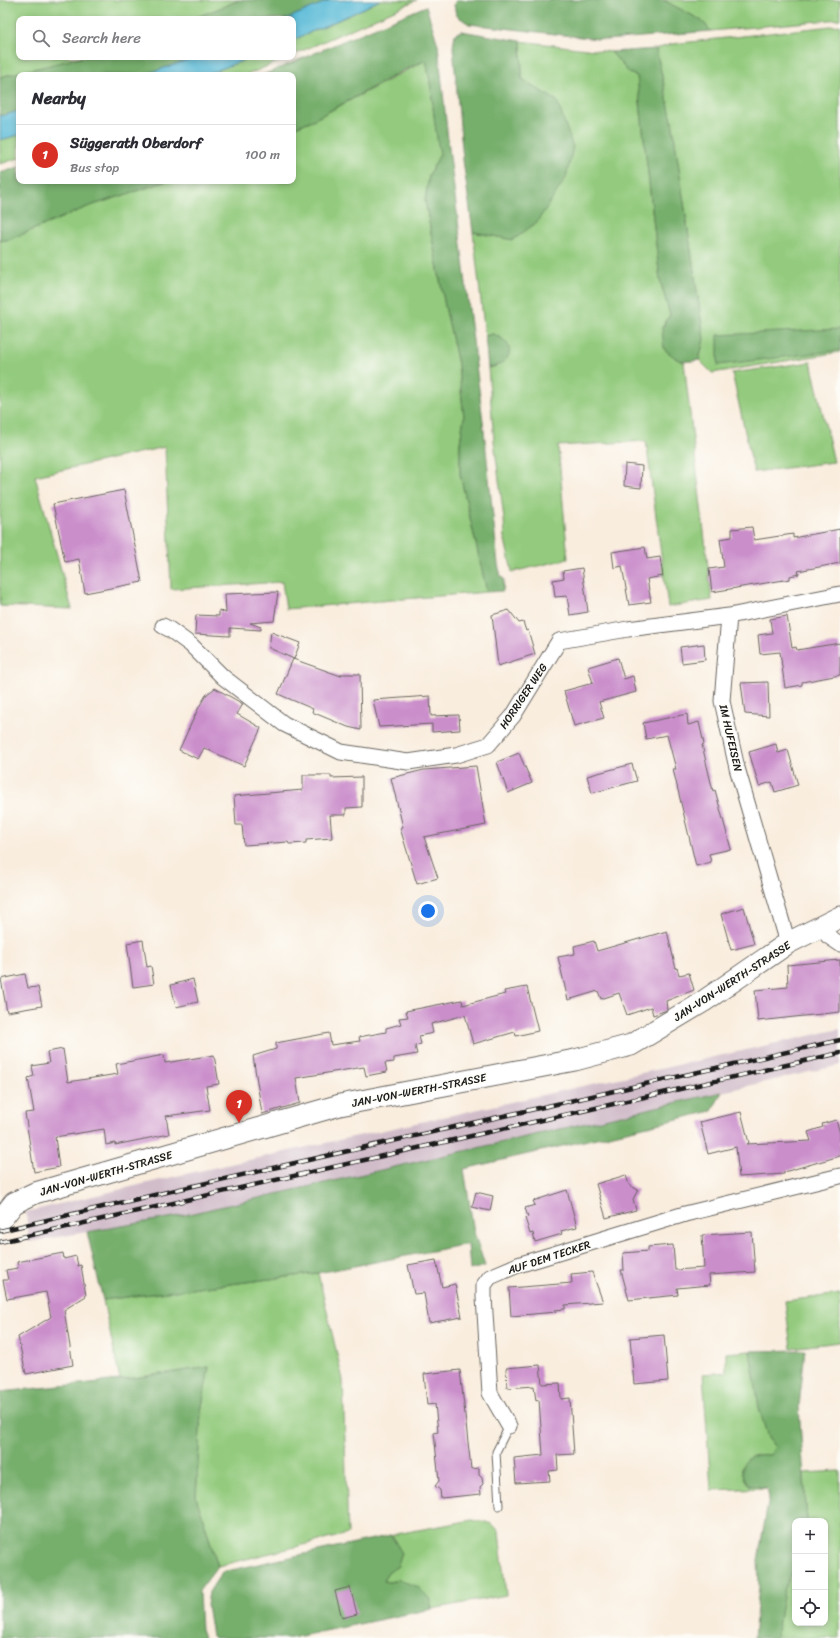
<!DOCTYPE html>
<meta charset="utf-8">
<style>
:root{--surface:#fff;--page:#f2f2f3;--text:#2b2b33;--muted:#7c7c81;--line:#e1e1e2;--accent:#d93025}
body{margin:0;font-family:Sriracha,sans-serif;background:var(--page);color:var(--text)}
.controls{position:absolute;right:12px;bottom:12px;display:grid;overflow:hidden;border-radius:8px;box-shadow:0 2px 6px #0003}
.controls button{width:36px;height:36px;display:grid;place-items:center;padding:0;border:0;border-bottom:1px solid var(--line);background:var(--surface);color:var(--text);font:20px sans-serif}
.you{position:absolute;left:428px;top:911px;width:14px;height:14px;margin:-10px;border:3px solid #fff;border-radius:50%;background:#1a73e8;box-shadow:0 0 0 6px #1a73e833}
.badge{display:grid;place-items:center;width:26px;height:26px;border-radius:50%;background:var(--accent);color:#fff;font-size:13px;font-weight:700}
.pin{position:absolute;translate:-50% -33px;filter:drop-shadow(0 1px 2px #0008)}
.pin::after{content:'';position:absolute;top:21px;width:14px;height:12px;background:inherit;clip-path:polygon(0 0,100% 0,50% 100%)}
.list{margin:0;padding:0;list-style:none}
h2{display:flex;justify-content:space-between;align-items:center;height:52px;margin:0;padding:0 16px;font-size:17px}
h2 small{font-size:13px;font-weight:400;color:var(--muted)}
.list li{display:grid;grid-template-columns:26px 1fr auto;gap:12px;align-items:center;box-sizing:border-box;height:60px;padding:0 16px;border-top:1px solid var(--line)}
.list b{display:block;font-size:15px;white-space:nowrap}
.list p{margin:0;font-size:13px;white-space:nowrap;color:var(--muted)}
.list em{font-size:13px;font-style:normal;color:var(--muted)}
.icon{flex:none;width:22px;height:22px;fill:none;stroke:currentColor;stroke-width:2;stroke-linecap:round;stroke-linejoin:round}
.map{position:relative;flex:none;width:840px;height:1638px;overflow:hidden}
.search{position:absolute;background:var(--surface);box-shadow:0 2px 6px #0003;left:16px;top:16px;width:280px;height:44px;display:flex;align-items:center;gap:10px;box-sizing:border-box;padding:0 14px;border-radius:8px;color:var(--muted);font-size:15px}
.panel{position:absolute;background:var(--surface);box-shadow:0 2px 6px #0003;left:16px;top:72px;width:280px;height:112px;border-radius:8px}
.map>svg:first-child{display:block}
</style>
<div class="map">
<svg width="840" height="1638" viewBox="0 0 840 1638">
<rect width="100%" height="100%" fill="#fdfcf7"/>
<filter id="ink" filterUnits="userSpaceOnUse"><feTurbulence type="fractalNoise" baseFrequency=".025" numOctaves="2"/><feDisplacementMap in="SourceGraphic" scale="8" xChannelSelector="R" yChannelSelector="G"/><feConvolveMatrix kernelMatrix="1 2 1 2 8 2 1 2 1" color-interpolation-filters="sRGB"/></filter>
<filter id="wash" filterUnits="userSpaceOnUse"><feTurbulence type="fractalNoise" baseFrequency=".012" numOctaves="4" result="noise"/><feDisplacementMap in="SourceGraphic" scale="16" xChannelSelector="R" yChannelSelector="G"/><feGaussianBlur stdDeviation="0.9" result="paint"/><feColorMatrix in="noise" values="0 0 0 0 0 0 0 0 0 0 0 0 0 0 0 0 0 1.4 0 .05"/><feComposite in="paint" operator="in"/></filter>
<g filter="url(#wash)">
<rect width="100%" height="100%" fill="#f9edde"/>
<path fill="#d1bdca" d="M840,1029V1065L180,1216L29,1242L26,1212L181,1175Z"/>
<path fill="#93ca7d" stroke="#58734c" d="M0,0H240L192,19H19V57H83L0,77Z
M380,0H417L293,55V40L354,13Z
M663,0H840V19L711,31L701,20Z
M840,25V352L712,373L699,360L704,339L672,121L656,49L672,44Z
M521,41L611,52L637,75L660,280L670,315L662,328L676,359L684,362L712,600L668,607L646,441L558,446L568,559L512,572L505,540L504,519L494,441L488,368L497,366L493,334L485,336L473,232L513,240L557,101L522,79Z
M252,57H290L246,75H205Z
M426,60C433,91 433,123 441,154L429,175L425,201L445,306L458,364L464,417L460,443V474L487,592L286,609L282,582L171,589L165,447L35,476L72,609L0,606V241L11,239L87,207L167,181H293V128L315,119Z
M19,135V158L0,164V140Z
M811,362L834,462L754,472L732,373Z
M318,1273L343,1380L348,1534L218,1566L196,1497L201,1412L209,1367L120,1380L103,1300Z
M840,1294V1342L791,1348L785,1301Z
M750,1351L754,1377L768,1438L775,1447L771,1455C757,1453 747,1456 741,1469L749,1485L768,1488L711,1490L703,1374L726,1372V1353Z
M840,1471V1638H776L784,1590L795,1566V1623H825V1521H807L804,1473Z
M472,1520C484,1522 493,1521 499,1532L506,1595L432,1609L429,1598L399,1580L389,1582L383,1581L387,1573L398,1566L395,1539L391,1535Z"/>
<path fill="#76ae6c" stroke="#496544" d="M240,0H330L286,19H192Z
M456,0H663L701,20L711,31L606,40L469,24L456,15L454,5Z
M426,6L438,45L448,140L483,421L498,564L501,576L504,579L503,591L487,592L460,474V443L464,417L458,364L445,306L425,201L429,175L440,154C433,123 433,91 426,60L404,70L315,119L293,128V75H263Z
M461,31L521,41L522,79L557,101L573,147L566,178L537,222L513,240L473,232L463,160L453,47L455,34Z
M656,49L672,121L704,339L699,360C680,363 679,361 664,349L662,328L670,315L660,280L637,76L629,73L611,52Z
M83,57H197L143,75H19V111L0,116V77Z
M19,167V181H167L87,207L11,239L0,241V173Z
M840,329V350L718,365V335Z
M493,334C519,344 512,364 488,368L485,336Z
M722,1092L712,1111L464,1169L474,1232L485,1266L470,1270L468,1244L318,1273L103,1300L87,1232L180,1216Z
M805,1350L799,1407L807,1521H795V1566L784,1590L776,1638H754L759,1586L758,1560L769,1497L767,1488L749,1485C732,1465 748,1452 770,1455L775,1447L768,1438L759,1408L750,1351Z
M209,1367L201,1412L196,1497L218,1566L199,1591L201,1630L204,1638H0V1392L120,1380Z
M391,1535L402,1553L398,1566L388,1573L383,1581L389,1582L399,1580L418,1587L429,1598L432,1609L291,1638H214L212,1636L207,1605L209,1592L222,1572Z"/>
<path fill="#58bad7" stroke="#3a6b7a" d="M330,0H380L354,13L293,40V19H286Z
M197,57H252L205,75H143Z
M19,111V135L0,140V116Z"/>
<g id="blocks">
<path fill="#ca8ecb" d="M625,464L642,466L641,488L624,486Z
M124,490L142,582L85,593L79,559L65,562L53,504Z
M752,527L754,540L793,534V538L840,529V563L798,571L799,574L790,576V579L712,592L709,569L724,567L720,539L732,537V529Z
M645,547L647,559L660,557L663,576L647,579L651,602L629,605L622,566L614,568L612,552Z
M582,568L588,612L570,615L567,596L555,597L553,580L564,578L563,571Z
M278,592L274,621L250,623L261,627V630L230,628V636L195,634L196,615L219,616V610L226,613L225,594Z
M509,610L519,623L523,622L526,631L528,630L535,654L498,666L492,615Z
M787,616L792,648L796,647L797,650L840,643V675L802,682V685L785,688L780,652L760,654L758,635L772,633L770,619Z
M271,632L300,643L294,659L269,648Z
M704,644L705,660L682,663L680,647Z
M618,658L624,679L633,676L636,692L599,702L604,718L574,726L564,691L593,683L588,667Z
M293,659L341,676V674H360L361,730L348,727L312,712L313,709L278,694Z
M768,682L769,716L745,714L741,683Z
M215,688L243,704L237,714L261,728L244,766L204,748L198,759L179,750L199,707L206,695Z
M430,696L431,716L459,715L460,730L432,732V724L379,727L373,700Z
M687,714L688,725L699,722L704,744L702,745L713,791L715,790L731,849L709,854L711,862L696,866L673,769H676L667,735L646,739L643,723Z
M776,744L778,753L788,750L798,785L775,792L772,782L759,786L749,752Z
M519,753L532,783L508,793L497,762Z
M632,764L637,781L592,793L587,776Z
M476,766L486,825L424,837L438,878L417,884L400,828L403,827L391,778L424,770Z
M303,775H331V778L362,777V807L346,808V815H330L332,838L306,840V843L289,844L288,842L244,845L242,825H236L234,796L303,790Z
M744,907L754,944L731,950L721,914Z
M667,931L676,969L677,968L679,975L689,973L694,990L666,1001L667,1010L653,1015L651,1007L627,1015L619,993L601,999L598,991L568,1000L558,957L575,954L574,946L594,941L597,951Z
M143,940L147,967L151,966L154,984L133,987L127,943Z
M840,960V1012L758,1021L755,990L788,987L787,965Z
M25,974L28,988L38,987L42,1006L7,1012L1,979Z
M193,979L198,1002L176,1007L171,985Z
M527,987L538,1031L516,1036L515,1032L473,1044L465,1015L431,1024L433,1033L419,1036L421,1044L415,1046L417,1054L394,1058V1062L385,1063L387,1072L366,1076L364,1067L296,1078L300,1103L262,1114L253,1056L276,1049V1043L329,1033L331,1045L360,1041L359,1037L386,1032V1028L401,1024L399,1018L408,1017L406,1011L462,1000L463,1005L505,994L504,991Z
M63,1049L68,1082L118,1074L116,1064L143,1059L164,1055L165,1063L214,1055L219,1084L206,1086L210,1110L166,1116L169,1134L115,1145V1143L106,1145L104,1129L55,1137L59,1167L34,1172L25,1113L34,1112L28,1078L34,1076L32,1066L49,1063L47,1052Z
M741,1112L749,1143L747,1144L811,1141L808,1132L823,1127L822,1124L836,1120L840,1133V1156L784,1172V1174L739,1177L736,1147L708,1154L700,1122Z
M626,1175L629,1185L638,1190L633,1199L636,1210L606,1218L596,1184Z
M567,1190L577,1227L561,1231L562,1234L535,1242L533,1233L530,1234L525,1218L528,1217L525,1208L535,1205L533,1201Z
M476,1192L493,1196L490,1211L472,1207Z
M752,1232L755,1272L709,1275L710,1285L677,1288L678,1295L629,1300L621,1270H624L623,1253L648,1251V1247L673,1245L675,1270L704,1268L702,1235Z
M63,1253L64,1259L76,1256L78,1266L81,1265L86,1296L64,1310L73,1365L26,1374L18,1337L51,1317L46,1292L7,1299L3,1280H8L6,1270L18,1268L17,1262Z
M436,1260L442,1287L455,1284L462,1317L429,1323L424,1293L414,1294L408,1265Z
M592,1272L603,1302L565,1305V1309L555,1310L556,1312L511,1316L509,1288L572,1283L571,1274Z
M664,1335L668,1381L634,1384L630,1338Z
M540,1365L542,1384L560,1383L561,1399L570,1398L574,1454L557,1455L558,1470L549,1471L550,1481L516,1483L514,1458L543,1455L539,1400L536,1401L534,1386L507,1388L506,1368Z
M460,1370L471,1469L479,1468V1475L482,1478L483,1484L480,1487L481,1494L441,1498L440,1490L435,1486L439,1481L434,1433L438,1432L435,1404L427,1405L424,1374Z
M350,1587L357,1614L342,1618L335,1591Z"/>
</g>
</g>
<g filter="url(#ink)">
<use href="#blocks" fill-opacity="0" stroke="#696560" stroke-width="1"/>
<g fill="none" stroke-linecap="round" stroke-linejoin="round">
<defs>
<path id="service" d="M499,1506L496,1452L509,1426"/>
<path id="minor" d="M729,616L722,701L737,768L788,943
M163,626L169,629L191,645L223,677L284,724L341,752L408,762L456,755L488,745L513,716L559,641L628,629L729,616L840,594
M821,926L828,936L840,944
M509,1426L490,1393L484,1297V1285L490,1277L518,1265L685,1214L840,1176"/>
<path id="secondary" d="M0,1221L14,1203L35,1193L340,1105L575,1060L631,1045L704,1001L788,943L840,917"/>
</defs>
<use href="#service" stroke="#696560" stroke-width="9"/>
<use href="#minor" stroke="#696560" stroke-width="17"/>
<use href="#secondary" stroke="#696560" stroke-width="23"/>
<use href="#service" stroke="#fff" stroke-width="7"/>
<use href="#minor" stroke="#fff" stroke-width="15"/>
<use href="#secondary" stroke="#fff" stroke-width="21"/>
<defs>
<path id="rail" d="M0,1231L180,1189L840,1040
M0,1242L840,1053"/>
</defs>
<use href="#rail" stroke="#1c1c1c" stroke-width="4.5"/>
<use href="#rail" stroke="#fdfcf7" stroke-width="3" stroke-dasharray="9" stroke-linecap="butt"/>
</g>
</g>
<g text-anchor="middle" stroke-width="3" stroke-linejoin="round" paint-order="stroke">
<g font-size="11" fill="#1c1c1c" stroke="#fdfcf7">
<text transform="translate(523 696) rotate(-56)" y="4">HORRIGER WEG</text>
<text transform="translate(731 738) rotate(77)" y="4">IM HUFEISEN</text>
<text transform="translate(732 981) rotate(-33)" y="4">JAN-VON-WERTH-STRASSE</text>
<text transform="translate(419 1090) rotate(-11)" y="4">JAN-VON-WERTH-STRASSE</text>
<text transform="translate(106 1173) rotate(-16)" y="4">JAN-VON-WERTH-STRASSE</text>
<text transform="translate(549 1257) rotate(-18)" y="4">AUF DEM TECKER</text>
</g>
</g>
</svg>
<div class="controls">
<button>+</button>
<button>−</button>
<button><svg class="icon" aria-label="locate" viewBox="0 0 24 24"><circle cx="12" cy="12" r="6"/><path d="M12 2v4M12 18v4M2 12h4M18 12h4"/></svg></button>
</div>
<div class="you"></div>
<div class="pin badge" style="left:239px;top:1123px">1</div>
<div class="search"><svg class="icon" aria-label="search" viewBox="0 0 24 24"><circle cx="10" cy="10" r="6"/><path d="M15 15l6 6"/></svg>Search here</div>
<section class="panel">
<h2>Nearby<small></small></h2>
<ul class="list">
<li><span class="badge">1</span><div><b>Süggerath Oberdorf</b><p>Bus stop</p></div><em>100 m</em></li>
</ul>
</section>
</div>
